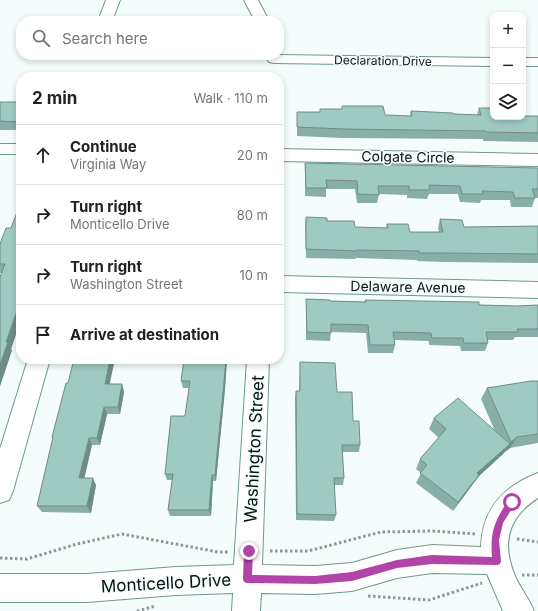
<!DOCTYPE html>
<meta charset="utf-8">
<style>
:root{--surface:#fff;--page:#f2f2f2;--text:#202124;--muted:#757577;--line:#e0e0e0}
body{margin:0;font-family:Inter,sans-serif;background:var(--page);color:var(--text)}
.controls{position:absolute;right:12px;top:12px;display:grid;overflow:hidden;border-radius:8px;box-shadow:0 2px 6px #0003}
.controls button{width:36px;height:36px;display:grid;place-items:center;padding:0;border:0;border-bottom:1px solid var(--line);background:var(--surface);color:var(--text);font:20px sans-serif}
.stop{position:absolute;width:12px;height:12px;margin:-9px;border:3px solid #b045a7;border-radius:50%;background:#fff}
.stop.end{background:#b045a7;border-color:#fff;box-shadow:0 1px 4px #0008}
.list{margin:0;padding:0;list-style:none}
h2{display:flex;justify-content:space-between;align-items:center;height:52px;margin:0;padding:0 16px;font-size:17px}
h2 small{font-size:13px;font-weight:400;color:var(--muted)}
.list li{display:grid;grid-template-columns:26px 1fr auto;gap:12px;align-items:center;box-sizing:border-box;height:60px;padding:0 16px;border-top:1px solid var(--line)}
.list b{display:block;font-size:15px;white-space:nowrap}
.list p{margin:0;font-size:13px;white-space:nowrap;color:var(--muted)}
.list em{font-size:13px;font-style:normal;color:var(--muted)}
.icon{flex:none;width:22px;height:22px;fill:none;stroke:currentColor;stroke-width:2;stroke-linecap:round;stroke-linejoin:round}
.map{position:relative;flex:none;width:538px;height:611px;overflow:hidden}
.search{position:absolute;background:var(--surface);box-shadow:0 2px 6px #0003;left:16px;top:16px;width:268px;height:44px;display:flex;align-items:center;gap:10px;box-sizing:border-box;padding:0 14px;border-radius:16px;color:var(--muted);font-size:15px}
.panel{position:absolute;background:var(--surface);box-shadow:0 2px 6px #0003;left:16px;top:72px;width:268px;height:292px;border-radius:16px}
.map>svg:first-child{display:block}
</style>
<div class="map">
<svg width="538" height="611" viewBox="0 0 538 611">
<rect width="100%" height="100%" fill="#f5fdfc"/>
<g fill="none" stroke-linecap="round" stroke-linejoin="round">
<defs>
<path id="minor" d="M106,0H120L112,21H98Z
M244,0H258L269,21H255Z
M279,55L493,58V66L274,63L269,62L267,59L269,56Z
M523,58H538V66H523Z
M0,144H21V154H0Z
M279,149L538,154V166L279,161Z
M279,276L538,282V298L279,292Z
M28,359H50L13,491L9,500L0,503V449Z
M247,359H269L262,565L315,566L352,563L397,550L432,545L481,547C482,508 504,486 538,473V498C508,517 501,543 515,576C520,588 529,598 534,611H503L487,574L432,573L397,578L352,591L315,594L261,593L260,611H232L233,593L176,595L87,602H0V574H87L176,567L234,565Z"/>
</defs>
<use href="#minor" stroke="#6d9790" stroke-width="2"/>
<path stroke="#8c9896" stroke-width="3" stroke-dasharray="2.5 2.5" stroke-linecap="butt" d="M517,539L538,542
M270,551H308L381,532L433,531L476,534
M0,558L27,559L77,544L122,534L218,552H229
M522,575H538
M368,596L429,600L482,583
M137,611L156,606"/>
<use href="#minor" fill="#fff" fill-rule="evenodd"/>
</g>
<path fill="#88aea7" d="M0,102H21V130H0Z
M342,106L385,115L410,116L411,111L454,114L477,115L479,108L493,117L523,116H538V142L483,141V139L343,138L297,136V112H320L342,109Z
M305,163L538,168V198H535L532,207H511L510,200H481L480,203L460,202L458,194H429L427,199L407,198V195L379,194L377,203H357L355,189H326V197L305,196Z
M21,202V319L11,349L12,350L0,386V277L2,273H0V244L11,228Z
M306,217L327,221L355,227L386,228L387,224L410,232H439L438,228L440,219L464,227L538,226V263L444,262L417,261V260L356,258L355,259L306,258L305,226Z
M306,299L330,301L365,302V300L479,305L517,306L538,305V337H515L513,340H487L488,343L485,351H461L460,346L429,345V341L394,340L395,345L393,353H368L366,333L331,332L330,341L306,340Z
M183,359H227L225,389L216,481H213L211,516H170L168,510L172,480H167L165,474L185,416L189,388H183L181,381L184,361H183Z
M300,362L337,392L353,421L360,445L359,452H342L344,478L343,485H334L336,515L334,521L296,520L295,398L296,391H299Z
M538,381V443L510,448L505,452L503,454L479,476L473,484L453,511L416,483L421,473L416,469L420,459L439,438L429,429L434,418L495,431L481,399L487,388Z
M68,383L122,384L124,392L120,414H107L100,445H92L84,478L96,485L91,513L42,512L37,506L53,439L52,437Z"/>
<path fill="#6f8d88" d="M21,304V315L19,311Z
M17,311L21,319L11,349L12,350L0,386V365L6,342Z
M110,359H115L108,392L105,384Z
M226,359H227L225,389L216,481L215,475Z
M122,384L124,392L120,414L118,407Z
M104,407L107,414L100,445L97,438Z
M517,437L510,448L505,452L511,442Z
M89,438L92,445L83,484L79,478Z
M510,444L503,454L479,476L473,484L453,511L477,473Z
M212,475L213,481L211,516L209,510Z
M93,478L96,485L91,513L87,506Z"/>
<path fill="#9ecac2" stroke="#6f8d88" d="M0,102H21V122L0,121Z
M342,106H383L385,115L412,116L411,111L453,113L454,114L481,115L479,108H493V117H523V115V116H538V133L486,132V131L344,129L297,127V112H320V109H342Z
M305,163L538,168V189H532L535,198H515L513,192L482,191L483,194H462L460,186L429,185L430,190H409V186H378L379,195L358,194L357,181L326,180L327,188H306Z
M21,202V304L19,311H17L6,342H8L0,365V277L5,264H0V244L6,228H11Z
M306,217L327,218V221H354L355,227L388,228L387,224H408L410,232H443L440,219L462,220L464,227L538,226V254L447,253H420L419,251L357,250V251L306,249Z
M306,299L330,300V301L366,302L365,300L479,302V305L517,306L538,305V329H517L518,332H486L488,343H464L463,338H432L431,333L393,332L395,345H370L368,325L331,324V333L307,332Z
M74,359H110L105,384H122L118,407H104L97,438H89L79,478H93L87,506H37L53,437H52L66,383H68Z
M184,359H226L224,382L215,475H212L209,510H168L173,474H165L171,416H185L190,381H181Z
M300,362L335,363L337,392H352L353,421H359L360,445H342L344,478H334L336,515L297,514L296,391H300Z
M531,381H538V434L517,437L511,442L487,388Z
M458,398L510,444L477,473L479,475L458,502L420,473L427,465L420,459L446,429L434,418Z"/>
<path fill="#b045a7" d="M512,498L516,502L503,523L499,540L501,561L500,564L497,565L432,564L397,568L352,581L315,584L247,583L244,582L243,579L244,551L246,548L249,547L252,548L253,551L252,575L315,576L352,572L397,560L432,555L492,557C490,530 495,521 509,499Z"/>
<g text-anchor="middle" stroke-width="3" stroke-linejoin="round" paint-order="stroke">
<g font-size="12" fill="#051513" stroke="#f5fdfc">
<text transform="translate(383 61) rotate(1)" y="4">Declaration Drive</text>
</g>
<g font-size="14" fill="#051513" stroke="#f5fdfc">
<text transform="translate(408 157) rotate(1)" y="5">Colgate Circle</text>
<text transform="translate(408 287) rotate(1)" y="5">Delaware Avenue</text>
</g>
<g font-size="17" fill="#051513" stroke="#f5fdfc">
<text transform="translate(254 449) rotate(-87)" y="6">Washington Street</text>
<text transform="translate(166 583) rotate(-3)" y="6">Monticello Drive</text>
</g>
</g>
</svg>
<div class="controls">
<button>+</button>
<button>−</button>
<button><svg class="icon" aria-label="layers" viewBox="0 0 24 24"><path d="M12 4l9 5-9 5-9-5zM3 14l9 5 9-5"/></svg></button>
</div>
<div class="stop" style="left:512px;top:502px"></div>
<div class="stop end" style="left:249px;top:551px"></div>
<div class="search"><svg class="icon" aria-label="search" viewBox="0 0 24 24"><circle cx="10" cy="10" r="6"/><path d="M15 15l6 6"/></svg>Search here</div>
<section class="panel">
<h2>2 min<small>Walk · 110 m</small></h2>
<ul class="list">
<li><svg class="icon" aria-label="ahead" viewBox="0 0 24 24"><path d="M12 20V5M6 11l6-6 6 6"/></svg><div><b>Continue</b><p>Virginia Way</p></div><em>20 m</em></li>
<li><svg class="icon" aria-label="right" viewBox="0 0 24 24"><path d="M7 20v-9h11M14 6l5 5-5 5"/></svg><div><b>Turn right</b><p>Monticello Drive</p></div><em>80 m</em></li>
<li><svg class="icon" aria-label="right" viewBox="0 0 24 24"><path d="M7 20v-9h11M14 6l5 5-5 5"/></svg><div><b>Turn right</b><p>Washington Street</p></div><em>10 m</em></li>
<li><svg class="icon" aria-label="arrive" viewBox="0 0 24 24"><path d="M6 21V4h12l-3 4 3 4H6"/></svg><div><b>Arrive at destination</b></div></li>
</ul>
</section>
</div>
